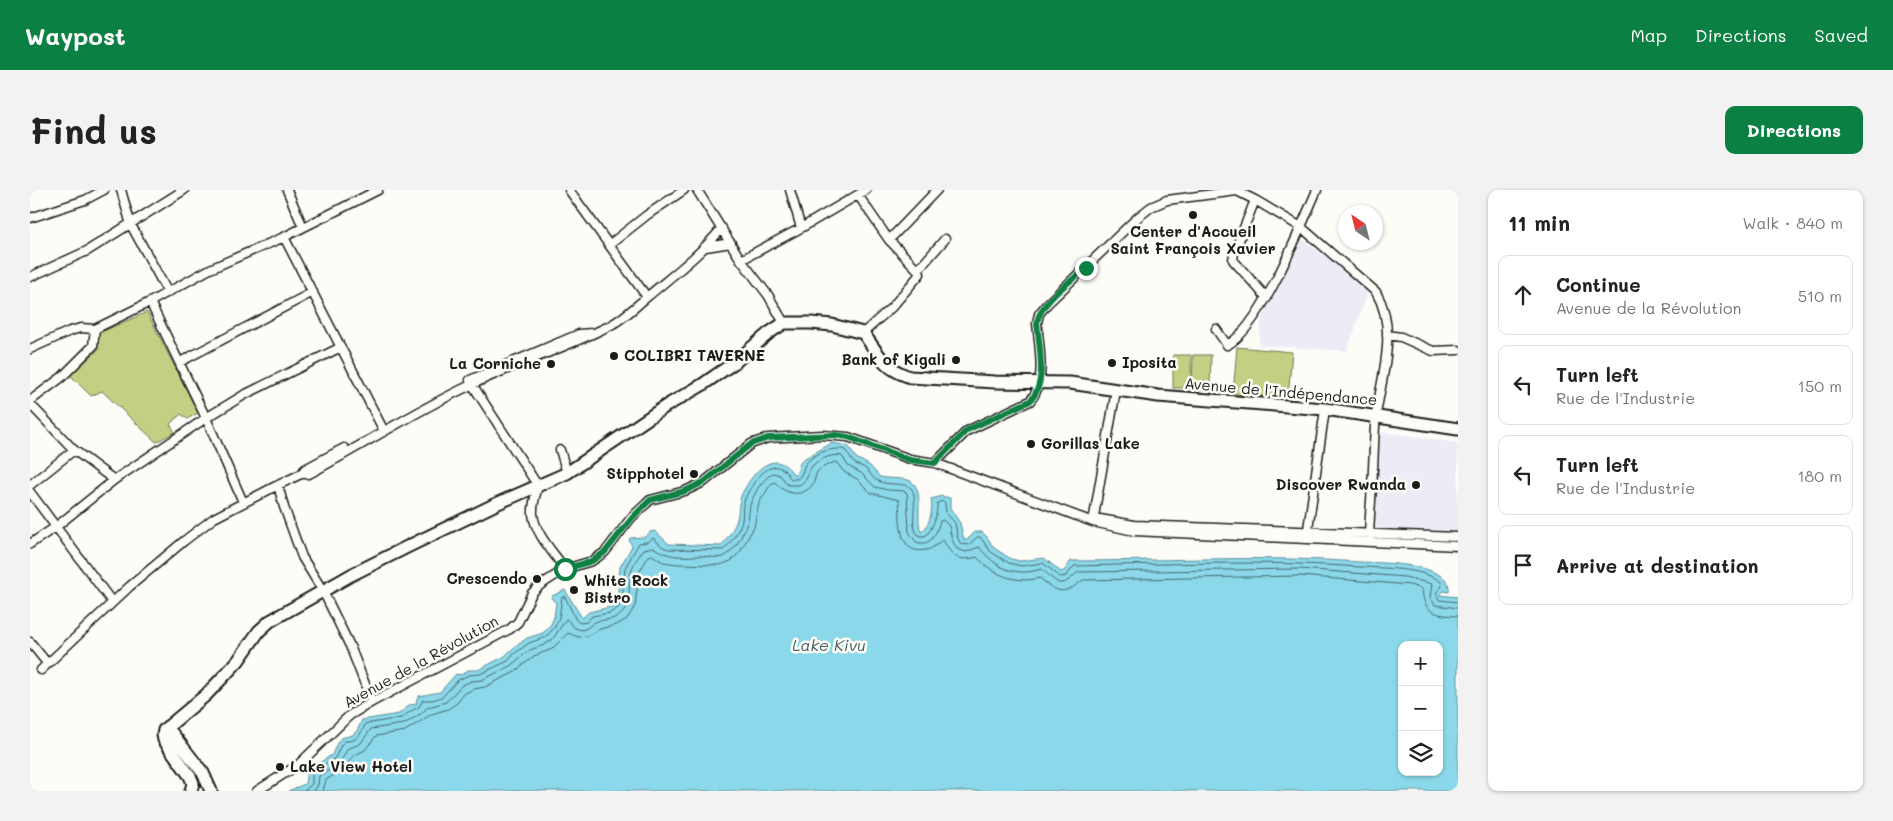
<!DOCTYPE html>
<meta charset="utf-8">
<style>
:root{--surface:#fff;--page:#f2f2f2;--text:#222;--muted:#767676;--line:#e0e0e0;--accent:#0b8043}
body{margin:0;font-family:Mali,sans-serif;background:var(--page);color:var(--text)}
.controls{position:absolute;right:15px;bottom:15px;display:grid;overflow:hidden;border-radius:10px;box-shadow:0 1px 4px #0004}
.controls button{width:45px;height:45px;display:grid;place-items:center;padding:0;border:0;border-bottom:1px solid var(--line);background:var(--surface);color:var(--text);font:25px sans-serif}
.compass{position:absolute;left:1308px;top:15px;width:45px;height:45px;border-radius:50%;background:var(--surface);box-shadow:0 1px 4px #0004;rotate:325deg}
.stop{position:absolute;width:15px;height:15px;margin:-11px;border:4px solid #0b8043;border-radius:50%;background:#fff}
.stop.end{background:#0b8043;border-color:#fff;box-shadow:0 1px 5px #0008}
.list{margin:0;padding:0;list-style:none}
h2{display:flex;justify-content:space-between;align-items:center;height:65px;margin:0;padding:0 20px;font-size:21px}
h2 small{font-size:16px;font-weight:400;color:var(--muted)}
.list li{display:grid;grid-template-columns:32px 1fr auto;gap:15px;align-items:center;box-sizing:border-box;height:80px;margin:0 10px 10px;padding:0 10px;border:1px solid var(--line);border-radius:10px}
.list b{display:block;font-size:19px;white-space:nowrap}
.list p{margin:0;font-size:16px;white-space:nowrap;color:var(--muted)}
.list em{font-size:16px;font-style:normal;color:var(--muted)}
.icon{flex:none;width:28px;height:28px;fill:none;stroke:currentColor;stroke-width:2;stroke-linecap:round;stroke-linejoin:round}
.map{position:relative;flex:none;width:1428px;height:601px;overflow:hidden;border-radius:10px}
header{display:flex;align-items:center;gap:30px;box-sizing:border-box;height:70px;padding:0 25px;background:var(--accent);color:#fff}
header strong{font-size:24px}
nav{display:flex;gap:28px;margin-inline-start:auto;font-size:18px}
.intro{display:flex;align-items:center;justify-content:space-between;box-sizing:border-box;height:120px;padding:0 30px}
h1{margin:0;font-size:35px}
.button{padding:12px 22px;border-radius:10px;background:var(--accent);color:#fff;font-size:18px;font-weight:700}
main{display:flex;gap:30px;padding:0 30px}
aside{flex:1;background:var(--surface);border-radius:10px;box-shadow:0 1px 4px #0004}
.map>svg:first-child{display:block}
</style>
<header>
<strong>Waypost</strong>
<nav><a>Map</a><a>Directions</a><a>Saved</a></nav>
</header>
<div class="intro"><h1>Find us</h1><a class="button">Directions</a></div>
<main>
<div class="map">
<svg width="1428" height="601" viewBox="0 0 1428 601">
<rect width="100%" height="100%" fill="#fdfcf7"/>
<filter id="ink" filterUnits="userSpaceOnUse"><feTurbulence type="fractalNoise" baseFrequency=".02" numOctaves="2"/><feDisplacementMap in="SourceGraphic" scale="10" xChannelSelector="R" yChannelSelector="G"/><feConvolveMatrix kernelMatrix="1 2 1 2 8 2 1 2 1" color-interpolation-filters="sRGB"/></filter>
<g filter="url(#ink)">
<path fill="#eeeaf6" d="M1272,49L1311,78L1338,102L1317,161L1229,155L1231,133L1239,109Z
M1345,241L1428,253V341L1345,338Z"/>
<path fill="#c3d084" stroke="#707650" d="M117,122L168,223L157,229L151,224L140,234L145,242L126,252L72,201L61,206L40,185L68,160L69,143Z
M1207,157L1262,162L1258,208L1203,204Z
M1143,165H1161V198H1143Z
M1163,165H1181L1180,199L1162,198Z"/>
<path fill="#8ad8e9" stroke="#5e8d97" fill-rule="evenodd" d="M802,253L818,256L826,268L839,275L850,287C859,289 871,288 878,290C896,296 885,328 891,342C900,337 903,319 901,309L912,306L920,308V318L930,333L934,350H937L945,342H952L957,347L964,358L981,369L990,371L1014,368L1031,382L1035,380L1041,371C1137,371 1233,365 1330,372C1353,373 1391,373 1411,386C1417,389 1420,396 1419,402L1414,401L1409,405L1428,407V601H258L275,594L277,580L302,565L307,553L311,548L323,545L328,539L332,530L369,524L379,515L386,514L387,508L389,506L410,502L426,484L431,485L438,480H448L475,466L481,460L497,448L513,443L521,434L524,427L526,413L521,408L522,406L535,400L552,428L559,422L584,416L587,411L590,377L602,356L599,350L600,348L615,347L620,342L625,341L639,354L691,356C697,349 705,337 707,329C709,321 708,314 711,306C721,284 744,255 764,285H766L770,273L775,268ZM1372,455H1409V582H1372Z"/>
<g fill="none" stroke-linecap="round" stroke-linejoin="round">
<path stroke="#48676e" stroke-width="1" d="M274,601L282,594V582L305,568L311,555L315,551C326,552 332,544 335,534L371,528L381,521L389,517L393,510H402L412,507L428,490L439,485L450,484L478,471L484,464L499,453L516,447L525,437L529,428L532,407H535L546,430L550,433L557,432L562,426L580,423L588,418L592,411L595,378L609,353L617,352L623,348L633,357L638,359L693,360C701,354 709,340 712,331C713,326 712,320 713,315C716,302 737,266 754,280C757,282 758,286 761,289H767C773,285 772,281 775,275C781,264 804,256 815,260C819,264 820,269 824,273C828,276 834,276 837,280C841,284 843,289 848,291C857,296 875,292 881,298C890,309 877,334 889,346H895C903,340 908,323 907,313L913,311L915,313L916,323L925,333L928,349L931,354L939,355L947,347H950L961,362L979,373L991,376L1013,373L1030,387L1036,386L1044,376C1140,374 1235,370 1330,377C1352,378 1394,378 1411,392L1412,396L1406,403L1409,410L1428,412
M284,601L288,595L289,586C302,578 312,574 317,559L330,554L341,539L374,534L392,523L398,517L416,512L431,496L441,491L452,490L480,476L500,460L514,455L522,450L536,429C540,431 540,434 544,437C555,445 560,433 568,431C574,430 579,430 584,428C605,421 596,396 602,379C604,372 610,365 614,359L623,357C637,367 650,367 667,366C675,365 685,369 693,367C704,363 714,343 717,333C720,325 718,318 722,310C726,300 733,289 743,283L750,285L758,295H769C777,291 777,287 780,279C785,270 803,263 812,266L818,276L831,283L845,297L858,300L874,301L877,303L879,342L886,352C901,357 906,344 910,331L913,330L919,336L922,350L927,359L936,362L949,357C967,379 984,387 1012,379C1029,394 1029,400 1048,382L1270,379L1375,387L1402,394L1400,407L1405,415L1428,418
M293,601L296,590L314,579L323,566L335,560L346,546L375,541L402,524L418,519L427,513L435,503L444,499L455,497L483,483L504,466L522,459L538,443L548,447L557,446L570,439L586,435L597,429L605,416L609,382L619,366L622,365L633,372L647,374L690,375L701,371L710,362L724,337L729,313L741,294L745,292C755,304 772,309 783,294C785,290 785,286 787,282C790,278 800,274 805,272L807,273L814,282L827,289L841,303L869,310C871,327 866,366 896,360C903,359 907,353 913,350C923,367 927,372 947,367C963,385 986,394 1010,388C1028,404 1034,405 1053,390L1270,386L1380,395L1392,399C1394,424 1406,425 1428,426"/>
<defs>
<path id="minor" d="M91,0L101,35L137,101
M257,0L273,37
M539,0L617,107
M667,0L711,70L738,105L754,133
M760,0L771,38
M828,5L859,50L888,80
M1225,10L1204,63L1203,70L1237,108
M0,28L55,10L74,0
M254,47L354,241
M859,50L907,0
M579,55L617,25L654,0
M676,57L701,53
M711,70L771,38L836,0
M0,87L57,61L154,0
M120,112L176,228L213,312
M1186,139L1197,155C1231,138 1271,36 1287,0
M833,143L862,117L890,84L888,80L915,49
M1357,145L1371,147L1403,161L1428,160
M0,159L40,141L51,138L65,139L120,112L180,79L254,47L348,0
M150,172L283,102
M440,190L549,144L562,143
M440,191L508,296C506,304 502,315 503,324C505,344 524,363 535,379
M0,211L32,187L63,156L65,139
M0,214L44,260L84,290
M530,260L537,283
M905,273L937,241L1000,211C1017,193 1009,156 1007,133L1009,124L1017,114L1107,28L1121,17L1137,10L1207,1L1225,10L1271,37L1346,102C1368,140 1352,185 1346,225C1344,243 1344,261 1343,279C1342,303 1339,328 1339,352
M271,284L275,279L314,258
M0,295L44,260
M248,295L254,317L272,367L293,401L320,456L342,512
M0,302L82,412
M1070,329L1104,335L1428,347
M1063,332L1086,200
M1277,346L1295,219
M0,354L27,336L84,290L176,228L214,205L311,157
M0,452L17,473
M11,480L99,397L154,351L184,328L248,295L271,284H279C333,255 385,221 441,195C487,173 536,158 581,135C594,128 605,117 617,107C643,85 670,65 692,38
M227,601L268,575L320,525L342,512L480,439L488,432L502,403L509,396L535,379L562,371L575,362L601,328L616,314L620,310L655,301L674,292L721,254L738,248L793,245L818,247L880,269L905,273L1063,332L1104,341L1428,356"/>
<path id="highway" d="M137,537L173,583L181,601
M161,601L163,593L160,586L134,550L133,545L134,540L176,505L195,485L208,471L229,441L240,431L321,385L381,355L466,314L537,283L636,216L672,195L705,172L739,143L754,133H781L802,135L833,143C849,164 853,178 880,187L965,192L1040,193L1128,206L1295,219L1428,239"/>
</defs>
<use href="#minor" stroke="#1c1c1c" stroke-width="11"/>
<use href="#highway" stroke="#1c1c1c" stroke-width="15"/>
<use href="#minor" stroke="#fdfcf7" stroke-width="8"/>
<use href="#highway" stroke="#fdfcf7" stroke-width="11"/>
</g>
</g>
<g fill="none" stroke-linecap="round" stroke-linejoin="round" filter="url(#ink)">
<path stroke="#0b8043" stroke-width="6" d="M535,379L562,371L575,362L602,328L620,310L655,301L674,292L721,254L738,248L806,245L818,247L880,270L905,273L937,240L1000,211C1018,193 1009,157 1007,132C1012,110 1039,93 1056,78"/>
</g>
<g fill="#1c1c1c" stroke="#fdfcf7" stroke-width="2">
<circle cx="1163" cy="25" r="5"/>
<circle cx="584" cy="166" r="5"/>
<circle cx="926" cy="170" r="5"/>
<circle cx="1082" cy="173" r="5"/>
<circle cx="521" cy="174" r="5"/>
<circle cx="1001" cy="254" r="5"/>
<circle cx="664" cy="284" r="5"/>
<circle cx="1386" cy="295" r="5"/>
<circle cx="507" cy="389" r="5"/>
<circle cx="544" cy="400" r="5"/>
<circle cx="250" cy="577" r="5"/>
</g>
<g text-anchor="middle" stroke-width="5" stroke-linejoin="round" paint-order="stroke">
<g font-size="15" font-weight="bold" fill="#1c1c1c" stroke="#fdfcf7" text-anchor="start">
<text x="1163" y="47" text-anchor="middle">Center d'Accueil<tspan x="1163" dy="17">Saint François Xavier</tspan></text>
<text x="594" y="171">COLIBRI TAVERNE</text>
<text x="916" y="175" text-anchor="end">Bank of Kigali</text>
<text x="1092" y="178">Iposita</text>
<text x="511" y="179" text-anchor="end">La Corniche</text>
<text x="1011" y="259">Gorillas Lake</text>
<text x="654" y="289" text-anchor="end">Stipphotel</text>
<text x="1376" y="300" text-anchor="end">Discover Rwanda</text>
<text x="497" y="394" text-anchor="end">Crescendo</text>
<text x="554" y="396">White Rock<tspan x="554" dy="17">Bistro</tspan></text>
<text x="260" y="582">Lake View Hotel</text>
</g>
<g font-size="15" fill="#1c1c1c" stroke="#fdfcf7">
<text transform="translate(1251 202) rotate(5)" y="5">Avenue de l'Indépendance</text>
<text transform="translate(391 472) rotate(-29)" y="5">Avenue de la Révolution</text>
</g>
<g font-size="16" font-style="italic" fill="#425e64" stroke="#fdfcf7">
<text x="799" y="461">Lake Kivu</text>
</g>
</g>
</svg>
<div class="controls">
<button>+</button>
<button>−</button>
<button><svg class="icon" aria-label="layers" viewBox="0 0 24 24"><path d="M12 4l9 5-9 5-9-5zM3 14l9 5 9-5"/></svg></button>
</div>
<svg class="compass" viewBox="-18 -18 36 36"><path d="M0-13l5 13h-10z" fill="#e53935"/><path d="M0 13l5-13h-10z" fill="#767676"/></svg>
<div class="stop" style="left:535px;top:379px"></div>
<div class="stop end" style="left:1056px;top:78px"></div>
</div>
<aside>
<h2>11 min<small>Walk · 840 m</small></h2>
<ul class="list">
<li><svg class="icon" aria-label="ahead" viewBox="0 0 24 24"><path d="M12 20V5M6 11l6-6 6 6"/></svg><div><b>Continue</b><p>Avenue de la Révolution</p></div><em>510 m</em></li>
<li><svg class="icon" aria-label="left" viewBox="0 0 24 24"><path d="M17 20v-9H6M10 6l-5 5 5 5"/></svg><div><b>Turn left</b><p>Rue de l'Industrie</p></div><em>150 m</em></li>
<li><svg class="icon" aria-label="left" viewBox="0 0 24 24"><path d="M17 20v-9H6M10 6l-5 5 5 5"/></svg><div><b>Turn left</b><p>Rue de l'Industrie</p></div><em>180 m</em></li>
<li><svg class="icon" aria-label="arrive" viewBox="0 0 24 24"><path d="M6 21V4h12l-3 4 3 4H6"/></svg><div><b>Arrive at destination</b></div></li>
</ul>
</aside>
</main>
